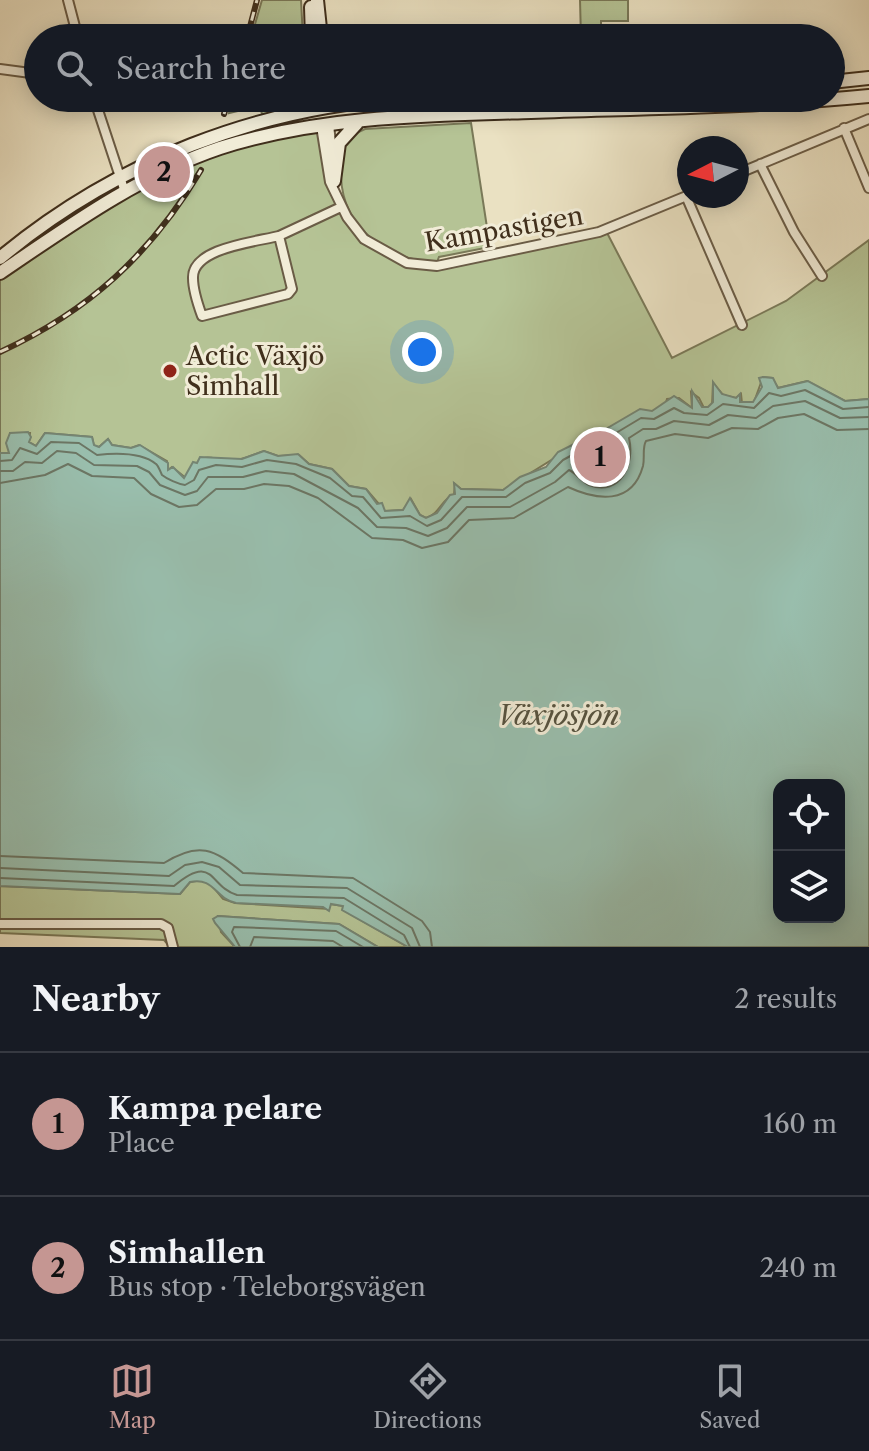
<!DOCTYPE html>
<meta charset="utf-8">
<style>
:root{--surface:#171b24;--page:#242831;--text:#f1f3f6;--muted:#9ea1a6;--line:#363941;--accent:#c59692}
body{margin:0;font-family:"Libre Caslon Text",serif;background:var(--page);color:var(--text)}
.controls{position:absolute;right:24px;bottom:24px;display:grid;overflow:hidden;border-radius:16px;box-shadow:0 4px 20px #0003}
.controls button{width:72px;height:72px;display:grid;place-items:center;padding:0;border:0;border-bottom:2px solid var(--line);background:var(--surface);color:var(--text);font:40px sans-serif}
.compass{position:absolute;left:677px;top:136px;width:72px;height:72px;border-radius:50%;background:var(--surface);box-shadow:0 4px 20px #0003;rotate:264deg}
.you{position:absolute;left:422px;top:352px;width:28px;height:28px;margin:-20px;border:6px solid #fff;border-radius:50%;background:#1a73e8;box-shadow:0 0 0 12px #1a73e833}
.badge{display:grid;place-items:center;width:52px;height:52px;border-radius:50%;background:var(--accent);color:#111;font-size:26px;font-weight:700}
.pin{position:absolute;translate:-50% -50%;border:4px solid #fff;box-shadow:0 2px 8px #0006}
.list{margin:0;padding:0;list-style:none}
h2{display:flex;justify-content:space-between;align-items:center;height:104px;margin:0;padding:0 32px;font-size:34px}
h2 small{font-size:26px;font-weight:400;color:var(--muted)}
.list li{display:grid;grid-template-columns:52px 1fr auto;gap:24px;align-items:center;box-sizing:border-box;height:144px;padding:0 32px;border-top:2px solid var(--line)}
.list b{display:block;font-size:30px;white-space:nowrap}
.list p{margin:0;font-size:26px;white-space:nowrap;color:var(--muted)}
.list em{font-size:26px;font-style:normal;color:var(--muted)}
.icon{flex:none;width:44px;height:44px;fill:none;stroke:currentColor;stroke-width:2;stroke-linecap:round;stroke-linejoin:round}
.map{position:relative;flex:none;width:869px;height:947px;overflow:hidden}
.search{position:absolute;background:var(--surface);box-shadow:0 4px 20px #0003;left:24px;right:24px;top:24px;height:88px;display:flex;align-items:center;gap:20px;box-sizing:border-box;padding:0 28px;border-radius:44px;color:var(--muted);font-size:30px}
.sheet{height:392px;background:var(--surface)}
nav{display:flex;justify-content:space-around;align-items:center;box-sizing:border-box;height:112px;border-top:2px solid var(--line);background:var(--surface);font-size:22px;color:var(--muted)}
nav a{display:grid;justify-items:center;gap:4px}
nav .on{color:var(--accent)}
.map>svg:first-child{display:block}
</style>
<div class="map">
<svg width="869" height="947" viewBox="0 0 869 947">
<rect width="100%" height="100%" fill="#eae1c2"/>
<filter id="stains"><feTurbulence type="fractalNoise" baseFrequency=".0025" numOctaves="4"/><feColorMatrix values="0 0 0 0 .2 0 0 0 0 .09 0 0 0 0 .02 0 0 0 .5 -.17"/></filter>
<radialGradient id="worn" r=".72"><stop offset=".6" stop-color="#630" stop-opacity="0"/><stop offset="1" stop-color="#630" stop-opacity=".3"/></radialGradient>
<path fill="#b5c395" stroke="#7a7958" stroke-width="2" d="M262,0H301L303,38H251Z
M580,0H628V21H601V38H581Z
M234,98H303L295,107L263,116L259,106L229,113Z
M471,123L490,247L439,257L437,262C389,261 343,229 341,177C341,161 340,150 350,136L365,129Z
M329,124L336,192L364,239L423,266L605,229L672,358L786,301L869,240V399L845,401L807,381L778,388L772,378L763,377L754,402L742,403L741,394L736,398L723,395L713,383L712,406L704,408L699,398L691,392L692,408L679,398L667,399L665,406L599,433C607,443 617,449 612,462L603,468L589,463L592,435L503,490L461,489L455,484L454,495C442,498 440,514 426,518L420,515L411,499L403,510L385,511L366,489L349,486L332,469L309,464L299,455L278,456L264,451C258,453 248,457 241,459C211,468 209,440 186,478L172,467L168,470L167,461L139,445L131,448L112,445L108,439L99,447L94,446L92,437L45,433L36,446L29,442L30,433H10L9,453H0V273L85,215L218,149Z
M202,880L210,883L223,899L235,903L329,909L330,904L343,906V910L408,947H378L339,924L218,916L221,932L235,947H170L164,940L0,933V886L180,894L190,882Z"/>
<path fill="#99bead" stroke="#758573" stroke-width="2" fill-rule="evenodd" d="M763,377L773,378L778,388L808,381L845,401L869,399V947H408L342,910L343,906L331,904L329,911L323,907L236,903C214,898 215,877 190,882L180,894L0,886V453H9L6,443L10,433L28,432L31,437L29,442L36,446L45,433L92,437L94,445L99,447L108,439L112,445L131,448L140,445L168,463V470L173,467L184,478L193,462L197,463L200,457L242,459L264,451L278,456L298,454L309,464L332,469L349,486L366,489L377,504L382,503L385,511L403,510L410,498L420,515L426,518L437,513L450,495L455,494L454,483L461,489L503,490L520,477L546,467L558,452L592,435L594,446L588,453L589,463L603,468C614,463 616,457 611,445L600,440L599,433L640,409L652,411L674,396L692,408V391L702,407H708L713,402V382L722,394L736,398L740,394V402H753L762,387L759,378ZM779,785H839V917H779Z
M218,916L339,924L378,947H235L215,923L213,919Z"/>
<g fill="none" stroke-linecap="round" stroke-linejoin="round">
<path stroke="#6c7664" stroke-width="2" d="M0,461L12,460L20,448L37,454L51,442L79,443L97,455C115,453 141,452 156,464C158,465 161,473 162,475C167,479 178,484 185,485L194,480L199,470L216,465L242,467L267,460L296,464L330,478L352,496L363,497L381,518L410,516L427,526L441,520L462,497H506L525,483L550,473L563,460L574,454L588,473L606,475C629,464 618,451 616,433L641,418L654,419L674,408L684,413L707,415L723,404L754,408L769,393L781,396L805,390L843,409L869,407
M0,471H13L25,462L42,463L57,451L76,453L94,465L137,466L149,472L160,485L185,495L197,491L208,477H243L266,471L294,474L358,508L377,527L406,528L428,536L447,528L467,507H510L555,482L569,470C576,473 581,481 589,485C621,497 635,463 629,438L643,429H656L674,421L709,425L728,415L756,418L773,406L805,401L840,418L869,417
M0,483L45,475L68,464L92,476L134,478L151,494L179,507L197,505L216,489H244L264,484L289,486L318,498L372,538L403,540L422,548L448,542L469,520L514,518L568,487C596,500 632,506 643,466C645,457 642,448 646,441L675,434L708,438L732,428L758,429L778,418L804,414L837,430L869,429
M0,856L164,863C199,841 214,849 243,873L353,878L422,921L430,932L432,947
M0,868L169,876L185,865L202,862L219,867L240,885L347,888L412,928L420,947
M0,878L174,886C214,852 209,887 237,895L344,898L404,935L410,947
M240,947L232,932L234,927L336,931L363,947
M250,947L254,937L333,941L343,947"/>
<defs>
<path id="street" d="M68,0L78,38
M0,69L38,74
M94,98L125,192
M329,124L333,164
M321,126L330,182L347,217L364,239L407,263L437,266L599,232L689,195
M844,128L869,188
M760,164L794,232L822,276
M737,174L869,119
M686,196L742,325
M279,236C255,242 192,248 193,278C193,291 198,305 202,316L288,294L292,289L279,236L341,207
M0,924H161L168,928L173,947"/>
<path id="secondary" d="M317,0L321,38
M311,7L312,38
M831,82L869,78
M334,181L339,143L359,121
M0,258C115,162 259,106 408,98
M0,273C69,226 140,175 220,148C320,116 427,115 531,112C644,108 757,107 869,96"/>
</defs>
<use href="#street" stroke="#6a5c46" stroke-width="12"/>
<use href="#secondary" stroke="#402f1c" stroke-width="16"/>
<use href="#street" stroke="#f1ecd7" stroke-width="8"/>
<use href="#secondary" stroke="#f1ecd7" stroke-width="12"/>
<defs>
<path id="rail" d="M247,38L257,0
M224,114L229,98
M0,352C89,311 151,254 201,170"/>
</defs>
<use href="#rail" stroke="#402f1c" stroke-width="6"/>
<use href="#rail" stroke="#f1ecd7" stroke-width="3" stroke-dasharray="9" stroke-linecap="butt"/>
</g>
<circle fill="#8f2418" stroke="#f1ecd7" stroke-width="3" cx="170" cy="371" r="8"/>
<g text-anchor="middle" stroke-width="6" stroke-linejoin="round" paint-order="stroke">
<g font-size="26" fill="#402f1c" stroke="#f1ecd7">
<text transform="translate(504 229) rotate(-10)" y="9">Kampastigen</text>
</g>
<g font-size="26" fill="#402f1c" stroke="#f1ecd7" text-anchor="start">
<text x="186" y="365">Actic Växjö<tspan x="186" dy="30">Simhall</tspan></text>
</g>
<g font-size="28" font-style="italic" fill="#565340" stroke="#f1ecd7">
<text x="558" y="725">Växjösjön</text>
</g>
</g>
<rect width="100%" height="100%" filter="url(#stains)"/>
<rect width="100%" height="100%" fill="url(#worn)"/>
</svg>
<div class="controls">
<button><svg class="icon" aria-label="locate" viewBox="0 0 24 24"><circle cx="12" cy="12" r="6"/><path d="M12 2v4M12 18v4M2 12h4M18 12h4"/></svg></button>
<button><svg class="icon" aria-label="layers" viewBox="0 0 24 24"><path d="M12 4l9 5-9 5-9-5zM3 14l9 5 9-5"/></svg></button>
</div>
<svg class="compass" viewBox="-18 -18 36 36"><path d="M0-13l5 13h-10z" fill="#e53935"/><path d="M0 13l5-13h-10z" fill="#9ea1a6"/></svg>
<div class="you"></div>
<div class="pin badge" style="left:600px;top:457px">1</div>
<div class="pin badge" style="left:164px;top:172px">2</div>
<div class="search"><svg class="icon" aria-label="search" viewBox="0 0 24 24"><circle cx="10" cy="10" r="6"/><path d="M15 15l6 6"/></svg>Search here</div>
</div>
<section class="sheet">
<h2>Nearby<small>2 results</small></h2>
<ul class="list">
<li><span class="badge">1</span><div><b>Kampa pelare</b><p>Place</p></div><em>160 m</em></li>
<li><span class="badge">2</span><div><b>Simhallen</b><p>Bus stop · Teleborgsvägen</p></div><em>240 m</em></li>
</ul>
</section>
<nav>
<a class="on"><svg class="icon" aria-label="map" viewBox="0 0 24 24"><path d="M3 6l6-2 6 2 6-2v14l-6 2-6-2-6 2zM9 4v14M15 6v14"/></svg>Map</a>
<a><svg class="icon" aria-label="directions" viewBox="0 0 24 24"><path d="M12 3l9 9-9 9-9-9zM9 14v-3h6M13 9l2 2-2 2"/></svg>Directions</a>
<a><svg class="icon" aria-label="saved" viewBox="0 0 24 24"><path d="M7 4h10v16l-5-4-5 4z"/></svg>Saved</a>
</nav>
